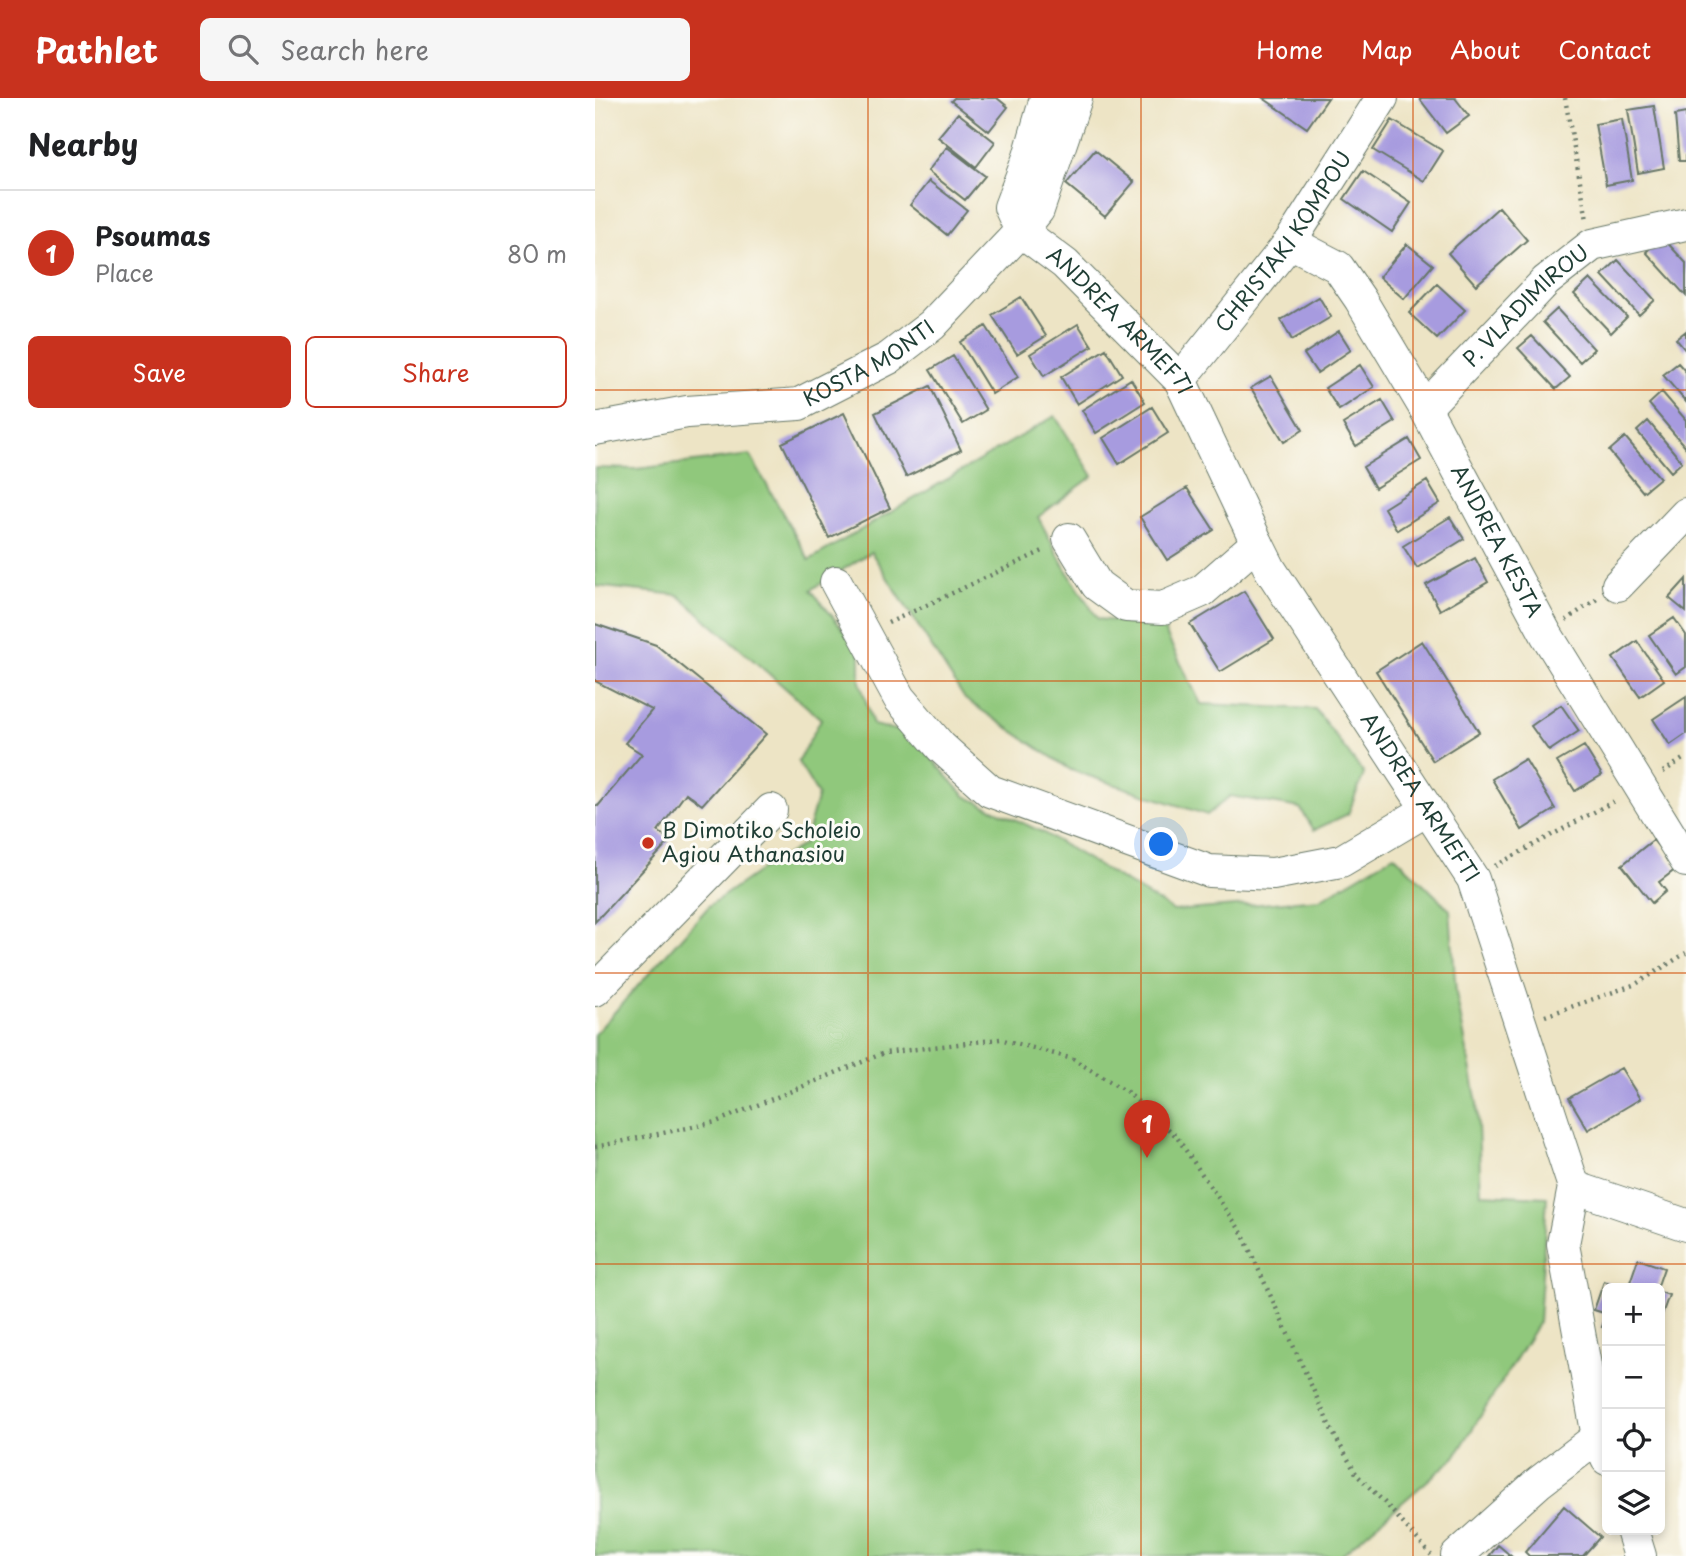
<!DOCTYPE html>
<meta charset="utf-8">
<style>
:root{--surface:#fff;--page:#f6f6f6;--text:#202124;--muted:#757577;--line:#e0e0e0;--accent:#c8321e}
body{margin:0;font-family:"Playpen Sans",sans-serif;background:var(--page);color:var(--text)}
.controls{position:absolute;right:21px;bottom:21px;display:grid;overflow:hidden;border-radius:10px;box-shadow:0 4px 10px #0003}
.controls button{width:63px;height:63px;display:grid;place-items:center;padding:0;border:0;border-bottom:2px solid var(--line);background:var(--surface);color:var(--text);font:35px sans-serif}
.you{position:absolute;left:567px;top:747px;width:24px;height:24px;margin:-18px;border:5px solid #fff;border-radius:50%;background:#1a73e8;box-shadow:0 0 0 10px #1a73e833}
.badge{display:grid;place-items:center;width:46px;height:46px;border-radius:50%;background:var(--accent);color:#fff;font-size:23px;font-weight:700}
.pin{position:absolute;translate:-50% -58px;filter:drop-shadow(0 2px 4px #0008)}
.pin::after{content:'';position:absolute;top:37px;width:24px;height:21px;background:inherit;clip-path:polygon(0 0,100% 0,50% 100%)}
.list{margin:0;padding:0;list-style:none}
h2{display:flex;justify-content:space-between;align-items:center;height:91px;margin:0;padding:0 28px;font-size:30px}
h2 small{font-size:23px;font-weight:400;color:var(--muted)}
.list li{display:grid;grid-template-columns:46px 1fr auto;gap:21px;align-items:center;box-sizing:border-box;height:126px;padding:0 28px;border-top:2px solid var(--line)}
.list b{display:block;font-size:26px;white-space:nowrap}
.list p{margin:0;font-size:23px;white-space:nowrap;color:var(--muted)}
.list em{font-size:23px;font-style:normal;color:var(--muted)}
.actions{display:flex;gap:14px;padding:21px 28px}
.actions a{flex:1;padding:16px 0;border:2px solid var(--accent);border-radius:10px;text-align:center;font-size:24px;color:var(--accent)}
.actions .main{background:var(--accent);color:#fff}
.icon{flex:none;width:38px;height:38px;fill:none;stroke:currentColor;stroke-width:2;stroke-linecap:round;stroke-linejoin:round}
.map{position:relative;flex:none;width:1091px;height:1458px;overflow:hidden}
header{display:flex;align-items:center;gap:42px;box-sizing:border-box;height:98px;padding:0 35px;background:var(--accent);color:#fff}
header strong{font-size:33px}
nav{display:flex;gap:38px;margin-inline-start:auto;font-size:24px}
.search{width:490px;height:63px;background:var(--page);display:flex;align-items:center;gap:18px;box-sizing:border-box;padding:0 24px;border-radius:10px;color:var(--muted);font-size:26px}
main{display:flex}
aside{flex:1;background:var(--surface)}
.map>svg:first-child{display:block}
</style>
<header>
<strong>Pathlet</strong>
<div class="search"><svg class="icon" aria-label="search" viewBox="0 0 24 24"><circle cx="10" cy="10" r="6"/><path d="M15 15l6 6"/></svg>Search here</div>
<nav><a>Home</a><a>Map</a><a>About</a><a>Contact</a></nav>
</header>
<main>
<aside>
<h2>Nearby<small></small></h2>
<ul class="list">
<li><span class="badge">1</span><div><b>Psoumas</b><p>Place</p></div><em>80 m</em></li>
</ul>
<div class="actions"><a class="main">Save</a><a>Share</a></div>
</aside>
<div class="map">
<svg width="1091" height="1458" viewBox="0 0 1091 1458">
<rect width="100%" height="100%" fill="#fdfcf7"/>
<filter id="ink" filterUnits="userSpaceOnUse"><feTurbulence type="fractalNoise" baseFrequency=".0143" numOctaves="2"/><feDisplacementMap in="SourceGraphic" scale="14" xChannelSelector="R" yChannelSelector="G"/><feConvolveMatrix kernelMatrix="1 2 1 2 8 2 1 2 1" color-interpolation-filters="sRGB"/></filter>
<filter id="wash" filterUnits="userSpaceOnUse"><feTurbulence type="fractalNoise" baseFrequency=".00686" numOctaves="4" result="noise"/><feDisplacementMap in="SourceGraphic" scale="28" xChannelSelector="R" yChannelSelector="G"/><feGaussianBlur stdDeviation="1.57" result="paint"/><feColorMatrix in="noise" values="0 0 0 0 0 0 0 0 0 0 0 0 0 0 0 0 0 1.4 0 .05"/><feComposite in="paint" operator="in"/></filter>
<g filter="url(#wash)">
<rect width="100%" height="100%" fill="#ede4c5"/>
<path fill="#90c87b" stroke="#588258" stroke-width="2" d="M460,318L498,378L443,419L470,470L503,521L567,528L606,606L720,611L769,676L753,716L719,732L705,710L635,698L612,717L476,672L370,601L276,454L216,492L265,552V584L278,627L314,635L370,698L447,734L579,813L725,801L799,757L855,812L861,895L882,1005L886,1096L952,1099L944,1224L860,1359L745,1458H0V936L115,807L164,773L209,746L223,697L203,664L226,621L83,497L0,488V370L41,371L155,357L214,462Z"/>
<g id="blocks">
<path fill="#a79bdf" d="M359,0H402L413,9L394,33L356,3Z
M668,0H733L712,30Z
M824,0H860L874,18L851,35Z
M1059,8L1069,70L1043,75L1033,12Z
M363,15L400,44L381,69L343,39Z
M1091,15V63H1084L1080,17Z
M1027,21L1037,82L1011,87L1000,26Z
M797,22L848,53L829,83L778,52Z
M352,49L390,78L370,102L333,73Z
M500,52L539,84L510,118L471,86Z
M768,73L816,105L797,134L749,101Z
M334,83L372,112L352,137L315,107Z
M904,109L932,142L881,187L853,155Z
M1067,139L1091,165V198L1051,154Z
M812,146L838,167L809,201L784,179Z
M1023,162L1060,202L1044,217L1007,177Z
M995,181L1032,219L1016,235L979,196Z
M842,186L870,212L842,241L814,215Z
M426,199L451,238L422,256L397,217Z
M724,199L736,219L697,242L686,222Z
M962,211L999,251L985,264L948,224Z
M483,226L497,248L449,278L435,256Z
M391,228L423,279L397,296L365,244Z
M744,233L756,252L722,275L709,256Z
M1091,233V253L1081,241Z
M937,238L975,279L961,291L923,250Z
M511,251L527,277L482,306L466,279Z
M358,258L391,312L368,326L335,272Z
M1083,265L1091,274V304L1068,277Z
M765,267L779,289L744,312L730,290Z
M676,278L708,332L689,344L656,290Z
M536,281L550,304L501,335L487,312Z
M335,288L366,352L311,379L280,315Z
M1067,294L1091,322V350L1054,306Z
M787,302L800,324L761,348L748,326Z
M557,309L573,335L524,366L508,340Z
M249,315L295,410L234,440L187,345Z
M1053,323L1087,364L1076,374L1042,333Z
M1030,339L1065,380L1048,394L1014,353Z
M814,341L826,362L780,390L768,369Z
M832,383L845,405L802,432L789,410Z
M592,390L619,432L572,462L545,419Z
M855,419L869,441L822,470L808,448Z
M880,460L893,484L845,512L831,487Z
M1091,481V514L1074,500Z
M649,493L679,541L625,574L595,526Z
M1079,520L1091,537V569L1081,576L1054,537Z
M0,526L61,547L171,636L107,707L91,695L63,733L75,743L0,824V707L3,708L47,656L30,645L57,612L0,583Z
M827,543L884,634L838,663L781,573Z
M1042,543L1069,582L1045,599L1018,560Z
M1091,599V636L1075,647L1058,621Z
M966,607L984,633L954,653L936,628Z
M989,648L1007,677L980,693L962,664Z
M930,661L960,711L927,732L897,681Z
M1058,742L1081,771L1064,784L1071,793L1057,805L1027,767Z
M1026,970L1045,1001L993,1032L974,1000Z
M1043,1161L1069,1170L1062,1190H1033Z
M1009,1183L1028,1190H1012V1230L1007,1229L1012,1216L999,1212Z
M1065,1194L1074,1197L1065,1222Z
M969,1408L1005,1439L988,1458H934L930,1454Z
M903,1447L916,1458H894Z"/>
</g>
</g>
<g filter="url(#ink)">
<use href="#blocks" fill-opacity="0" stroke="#677767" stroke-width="2"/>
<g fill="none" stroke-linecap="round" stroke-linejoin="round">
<defs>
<g id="minor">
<path id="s1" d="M451,0L434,59L415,109L426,133L470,166L585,282L662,445L675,471L878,781L979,1089L968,1146L1003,1339L1012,1361"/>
<path id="s2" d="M695,144L743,169L765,201L830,310L951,536L1091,763"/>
<path id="s3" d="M585,282L695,144L787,0"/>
<path id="s4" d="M830,310L951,183L997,147L1091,126"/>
<path id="s5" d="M0,331L92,314L204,306L294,260L337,227L426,133L443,112L481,0"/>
<path d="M474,441L502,487L531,508L568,510L607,493L662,445"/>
<path d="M241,484L304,600L346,649L395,693L614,773L678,776L746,763L832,712"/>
<path d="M1023,487L1091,416"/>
<path d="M0,892L176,712"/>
<path d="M979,1089L1091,1127"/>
<path d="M1037,1432L1045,1458"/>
<path d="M862,1458L943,1385L1003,1339"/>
</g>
</defs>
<use href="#minor" stroke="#677767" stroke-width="34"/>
<path stroke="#677767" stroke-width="4.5" stroke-dasharray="2 5" stroke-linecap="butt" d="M970,0L992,122
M971,522L1002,501
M293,525L450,452
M1068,674L1091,659
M900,768L1021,702
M950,918L1041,886L1091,855
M0,1049L121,1024L289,955L405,941L478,961L532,994L581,1038L647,1135L737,1333L762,1377L790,1405L836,1457"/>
<use href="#minor" stroke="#fff" stroke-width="32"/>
</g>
</g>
<path fill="none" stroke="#d45610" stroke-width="2" stroke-opacity="0.55" d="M273,0V1458M546,0V1458M818,0V1458M0,292H1091M0,583H1091M0,875H1091M0,1166H1091"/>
<circle fill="#c8321e" stroke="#fdfcf7" stroke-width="2.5" cx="53" cy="745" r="7"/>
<g text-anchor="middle" stroke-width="6" stroke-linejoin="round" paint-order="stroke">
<g font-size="21" fill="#1f3d34" stroke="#fdfcf7">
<text dy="7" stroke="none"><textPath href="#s3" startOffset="173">CHRISTAKI KOMPOU</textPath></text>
<text dy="7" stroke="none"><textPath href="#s4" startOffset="144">P. VLADIMIROU</textPath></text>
<text dy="7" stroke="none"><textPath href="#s1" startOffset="275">ANDREA ARMEFTI</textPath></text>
<text dy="7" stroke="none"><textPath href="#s5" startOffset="287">KOSTA MONTI</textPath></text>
<text dy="7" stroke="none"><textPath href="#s2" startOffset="371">ANDREA KESTA</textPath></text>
<text dy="7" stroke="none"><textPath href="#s1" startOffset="842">ANDREA ARMEFTI</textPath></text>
</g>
<g font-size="21" fill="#1f3d34" stroke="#fdfcf7" text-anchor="start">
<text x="67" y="740">B Dimotiko Scholeio<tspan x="67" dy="24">Agiou Athanasiou</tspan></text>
</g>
</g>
</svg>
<div class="controls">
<button>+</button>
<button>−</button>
<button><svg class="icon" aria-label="locate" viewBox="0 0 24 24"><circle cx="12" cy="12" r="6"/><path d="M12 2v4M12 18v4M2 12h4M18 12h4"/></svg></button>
<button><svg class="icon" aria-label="layers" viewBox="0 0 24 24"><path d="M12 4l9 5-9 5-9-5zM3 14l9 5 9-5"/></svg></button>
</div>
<div class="you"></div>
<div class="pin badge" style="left:552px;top:1060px">1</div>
</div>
</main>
